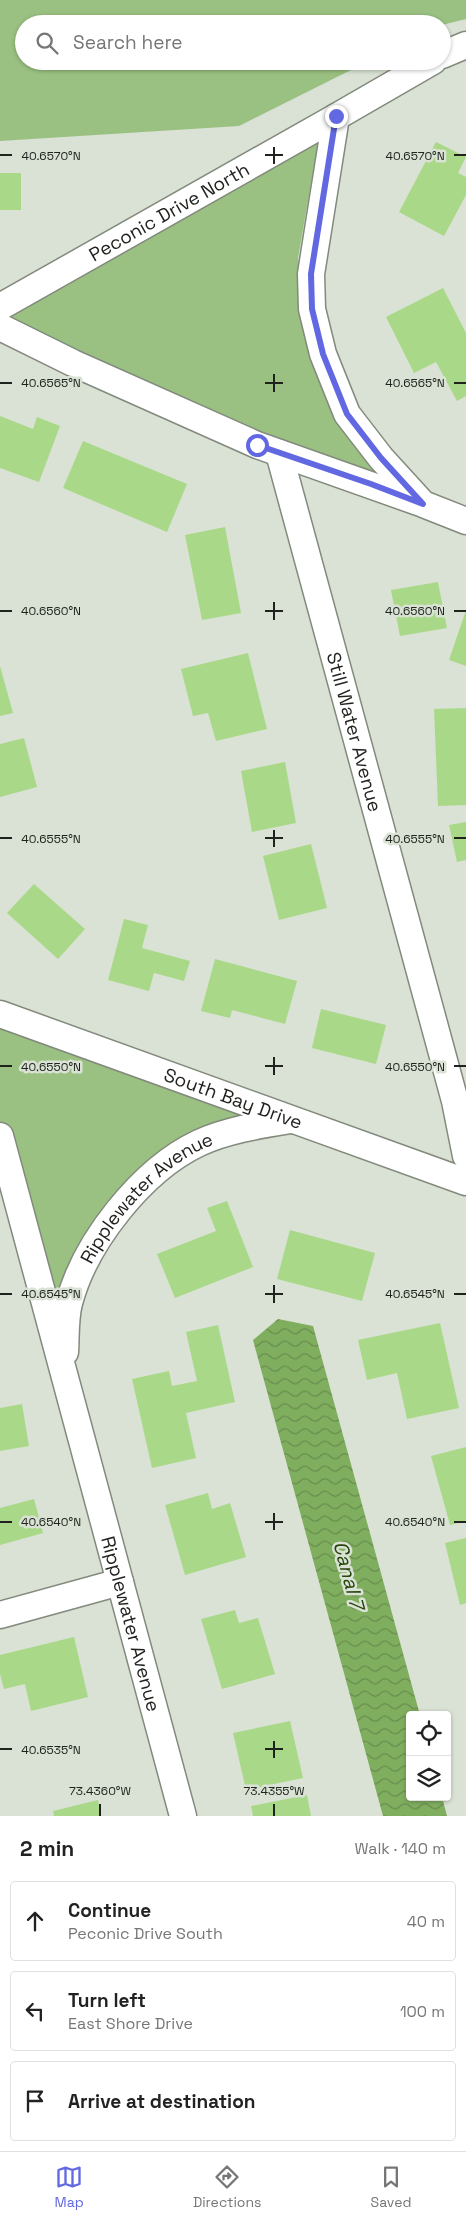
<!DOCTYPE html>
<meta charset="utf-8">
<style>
:root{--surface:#fff;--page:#f2f2f2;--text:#222;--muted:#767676;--line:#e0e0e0;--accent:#6268e1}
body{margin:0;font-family:"Space Grotesk",sans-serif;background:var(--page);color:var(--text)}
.controls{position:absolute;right:15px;bottom:15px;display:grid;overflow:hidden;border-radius:5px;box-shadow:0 1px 4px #0004}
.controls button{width:45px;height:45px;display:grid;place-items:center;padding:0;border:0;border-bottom:1px solid var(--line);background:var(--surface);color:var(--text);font:25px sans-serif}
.stop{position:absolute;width:15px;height:15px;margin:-11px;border:4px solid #6268e1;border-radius:50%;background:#fff}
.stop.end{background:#6268e1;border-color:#fff;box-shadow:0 1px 5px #0008}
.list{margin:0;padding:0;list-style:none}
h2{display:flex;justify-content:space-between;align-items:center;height:65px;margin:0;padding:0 20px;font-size:21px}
h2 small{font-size:16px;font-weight:400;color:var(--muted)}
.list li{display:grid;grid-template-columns:32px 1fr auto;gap:15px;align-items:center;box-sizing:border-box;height:80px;margin:0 10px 10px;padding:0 10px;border:1px solid var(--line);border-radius:5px}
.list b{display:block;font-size:19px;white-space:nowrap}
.list p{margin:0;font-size:16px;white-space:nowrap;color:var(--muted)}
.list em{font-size:16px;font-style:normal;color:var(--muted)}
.icon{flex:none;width:28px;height:28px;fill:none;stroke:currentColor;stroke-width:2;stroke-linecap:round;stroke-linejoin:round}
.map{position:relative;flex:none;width:466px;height:1816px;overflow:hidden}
.search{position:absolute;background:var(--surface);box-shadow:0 1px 4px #0004;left:15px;right:15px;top:15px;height:55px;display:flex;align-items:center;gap:12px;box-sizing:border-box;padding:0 18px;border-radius:28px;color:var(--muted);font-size:19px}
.sheet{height:335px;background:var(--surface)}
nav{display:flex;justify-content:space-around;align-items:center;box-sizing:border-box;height:70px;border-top:1px solid var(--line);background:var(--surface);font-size:14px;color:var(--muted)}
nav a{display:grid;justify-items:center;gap:2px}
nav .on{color:var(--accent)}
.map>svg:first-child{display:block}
</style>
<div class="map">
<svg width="466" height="1816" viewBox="0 0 466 1816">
<defs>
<pattern id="water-waves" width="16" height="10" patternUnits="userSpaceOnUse" patternTransform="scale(1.25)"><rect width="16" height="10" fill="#80ae5f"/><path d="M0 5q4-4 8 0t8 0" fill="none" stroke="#688d4e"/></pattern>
</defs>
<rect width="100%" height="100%" fill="#d9e2d4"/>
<path fill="#9ac181" d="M0,0H466V19L442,25L24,24V61H369L239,126L0,141Z
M319,137L298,258L305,335L401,488L256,438L0,320Z
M0,1017L283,1119L244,1124L120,1201L62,1347L0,1121Z"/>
<path fill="url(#water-waves)" d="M278,1319L313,1326L420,1715H410V1797H442L447,1816H383L253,1340Z"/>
<path fill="#a9d988" d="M436,142L466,157L458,173L466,177V195L444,236L399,212Z
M0,173H21V210H0Z
M443,288L466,333V396L457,401L436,362L414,373L386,317Z
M0,416L33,429L37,417L60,426L39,482L0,468Z
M83,441L187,484L167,532L63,488Z
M225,527L241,613L202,620L185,535Z
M438,582L447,628L400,636L391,590Z
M466,610V666L449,660Z
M248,653L267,729L216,741L208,713L193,716L181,669Z
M0,666L13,713L0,716Z
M466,708V805L438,806L434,709Z
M24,738L37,787L0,797V744Z
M285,762L296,823L252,832L241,771Z
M466,822V860L457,862L449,825Z
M311,844L327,908L279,920L263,856Z
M34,884L85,929L58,959L7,913Z
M124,919L148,925L142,948L190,961L184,981L154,973L149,991L108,980Z
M215,959L297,981L285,1024L232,1010L230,1018L201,1011Z
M321,1009L386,1025L376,1064L312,1048Z
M227,1201L253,1267L175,1298L157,1254L216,1231L207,1208Z
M290,1230L375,1253L362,1301L277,1279Z
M440,1323L459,1408L407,1419L397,1373L367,1380L358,1340Z
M218,1325L235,1402L186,1413L196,1458L152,1468L132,1379L169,1371L172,1386L197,1381L186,1332Z
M22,1404L29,1446L0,1451V1408Z
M466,1447V1521L450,1525L431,1456Z
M208,1493L212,1509L230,1503L246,1557L185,1575L165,1505Z
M34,1499L43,1533L0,1545V1508Z
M466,1538V1603L460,1605L445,1543Z
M235,1610L239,1623L258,1618L275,1674L222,1689L201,1619Z
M74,1637L88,1697L31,1711L25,1684L4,1689L0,1674V1655Z
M290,1721L303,1778L246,1790L233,1733Z
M307,1795L311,1816H253L251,1806Z
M98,1800L101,1816H54L53,1811Z"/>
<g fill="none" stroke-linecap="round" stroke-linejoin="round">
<defs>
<g id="street">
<path d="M442,55L466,45"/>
<path d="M433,61L336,117L311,274L312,309L323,354L347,414L381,458L423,504L466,521"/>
<path id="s1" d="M0,307L336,117"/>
<path d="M0,327L73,363L257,445L418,502"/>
<path id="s2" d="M279,453L455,1101L466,1156"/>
<path id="s3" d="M0,1014L466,1182"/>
<path id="s4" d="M0,1136L183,1816"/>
<path id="s5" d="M65,1352C66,1336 65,1318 69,1303C85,1242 142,1170 199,1143C227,1130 260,1125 291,1120"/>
<path d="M0,1615L120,1582"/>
</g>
</defs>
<use href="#street" stroke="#828a7d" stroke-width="29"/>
<use href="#street" stroke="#fff" stroke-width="26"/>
</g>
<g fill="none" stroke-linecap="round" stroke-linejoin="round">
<path stroke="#6268e1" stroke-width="6" d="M257,445L371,484L423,504L381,458L347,414L323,354L312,309L311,274L336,116"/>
</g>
<path fill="none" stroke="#1f221d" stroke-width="2" d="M274,147V164M0,155H12M265,155H283M454,155H466M274,374V392M0,383H12M265,383H283M454,383H466M274,602V620M0,611H12M265,611H283M454,611H466M274,830V847M0,838H12M265,838H283M454,838H466M274,1057V1075M0,1066H12M265,1066H283M454,1066H466M274,1285V1303M0,1294H12M265,1294H283M454,1294H466M274,1513V1530M0,1522H12M265,1522H283M454,1522H466M274,1741V1758M0,1749H12M265,1749H283M100,1804V1816M274,1804V1816"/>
<g text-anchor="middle" stroke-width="5" stroke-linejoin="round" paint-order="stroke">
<g font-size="19" fill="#1f221d" stroke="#d9e2d4">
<text dy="7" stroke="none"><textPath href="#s1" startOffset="194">Peconic Drive North</textPath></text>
<text dy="7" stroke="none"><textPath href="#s2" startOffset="289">Still Water Avenue</textPath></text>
<text dy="7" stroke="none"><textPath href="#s3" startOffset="248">South Bay Drive</textPath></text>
<text dy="7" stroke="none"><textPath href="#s5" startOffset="184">Ripplewater Avenue</textPath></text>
<text dy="7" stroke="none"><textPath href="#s4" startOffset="505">Ripplewater Avenue</textPath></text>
</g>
<g font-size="20" font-style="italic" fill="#27440b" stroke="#d9e2d4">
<text transform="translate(349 1575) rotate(75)" y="7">Canal 7</text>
</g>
</g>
<g font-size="12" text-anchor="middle" fill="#1f221d" stroke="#d9e2d4" stroke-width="5" stroke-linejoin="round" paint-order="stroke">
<text x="51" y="160">40.6570°N</text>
<text x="415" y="160">40.6570°N</text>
<text x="51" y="387">40.6565°N</text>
<text x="415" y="387">40.6565°N</text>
<text x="51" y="615">40.6560°N</text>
<text x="415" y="615">40.6560°N</text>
<text x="51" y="843">40.6555°N</text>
<text x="415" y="843">40.6555°N</text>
<text x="51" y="1071">40.6550°N</text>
<text x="415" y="1071">40.6550°N</text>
<text x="51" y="1298">40.6545°N</text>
<text x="415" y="1298">40.6545°N</text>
<text x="51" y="1526">40.6540°N</text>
<text x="415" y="1526">40.6540°N</text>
<text x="51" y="1754">40.6535°N</text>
<text x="100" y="1795">73.4360°W</text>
<text x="274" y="1795">73.4355°W</text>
</g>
</svg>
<div class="controls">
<button><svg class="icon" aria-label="locate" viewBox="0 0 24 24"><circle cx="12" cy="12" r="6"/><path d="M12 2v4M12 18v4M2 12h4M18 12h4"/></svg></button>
<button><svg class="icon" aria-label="layers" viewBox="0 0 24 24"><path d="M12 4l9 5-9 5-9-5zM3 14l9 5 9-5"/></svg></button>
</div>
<div class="stop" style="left:257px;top:445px"></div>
<div class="stop end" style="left:336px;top:116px"></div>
<div class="search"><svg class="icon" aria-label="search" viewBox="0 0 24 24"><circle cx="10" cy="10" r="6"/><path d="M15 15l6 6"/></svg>Search here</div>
</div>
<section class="sheet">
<h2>2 min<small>Walk · 140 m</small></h2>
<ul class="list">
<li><svg class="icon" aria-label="ahead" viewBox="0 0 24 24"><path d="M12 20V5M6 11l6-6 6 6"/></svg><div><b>Continue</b><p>Peconic Drive South</p></div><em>40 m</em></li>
<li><svg class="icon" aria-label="left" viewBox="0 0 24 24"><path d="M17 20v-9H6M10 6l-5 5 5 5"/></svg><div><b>Turn left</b><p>East Shore Drive</p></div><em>100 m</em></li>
<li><svg class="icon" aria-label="arrive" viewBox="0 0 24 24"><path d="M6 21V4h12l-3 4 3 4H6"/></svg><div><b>Arrive at destination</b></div></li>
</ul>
</section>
<nav>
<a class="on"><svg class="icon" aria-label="map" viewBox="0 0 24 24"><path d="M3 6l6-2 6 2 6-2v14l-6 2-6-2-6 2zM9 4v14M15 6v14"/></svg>Map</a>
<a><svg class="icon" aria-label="directions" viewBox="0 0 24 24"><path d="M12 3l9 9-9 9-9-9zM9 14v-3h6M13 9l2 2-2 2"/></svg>Directions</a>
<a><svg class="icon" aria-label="saved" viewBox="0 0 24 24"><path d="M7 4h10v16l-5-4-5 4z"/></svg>Saved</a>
</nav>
